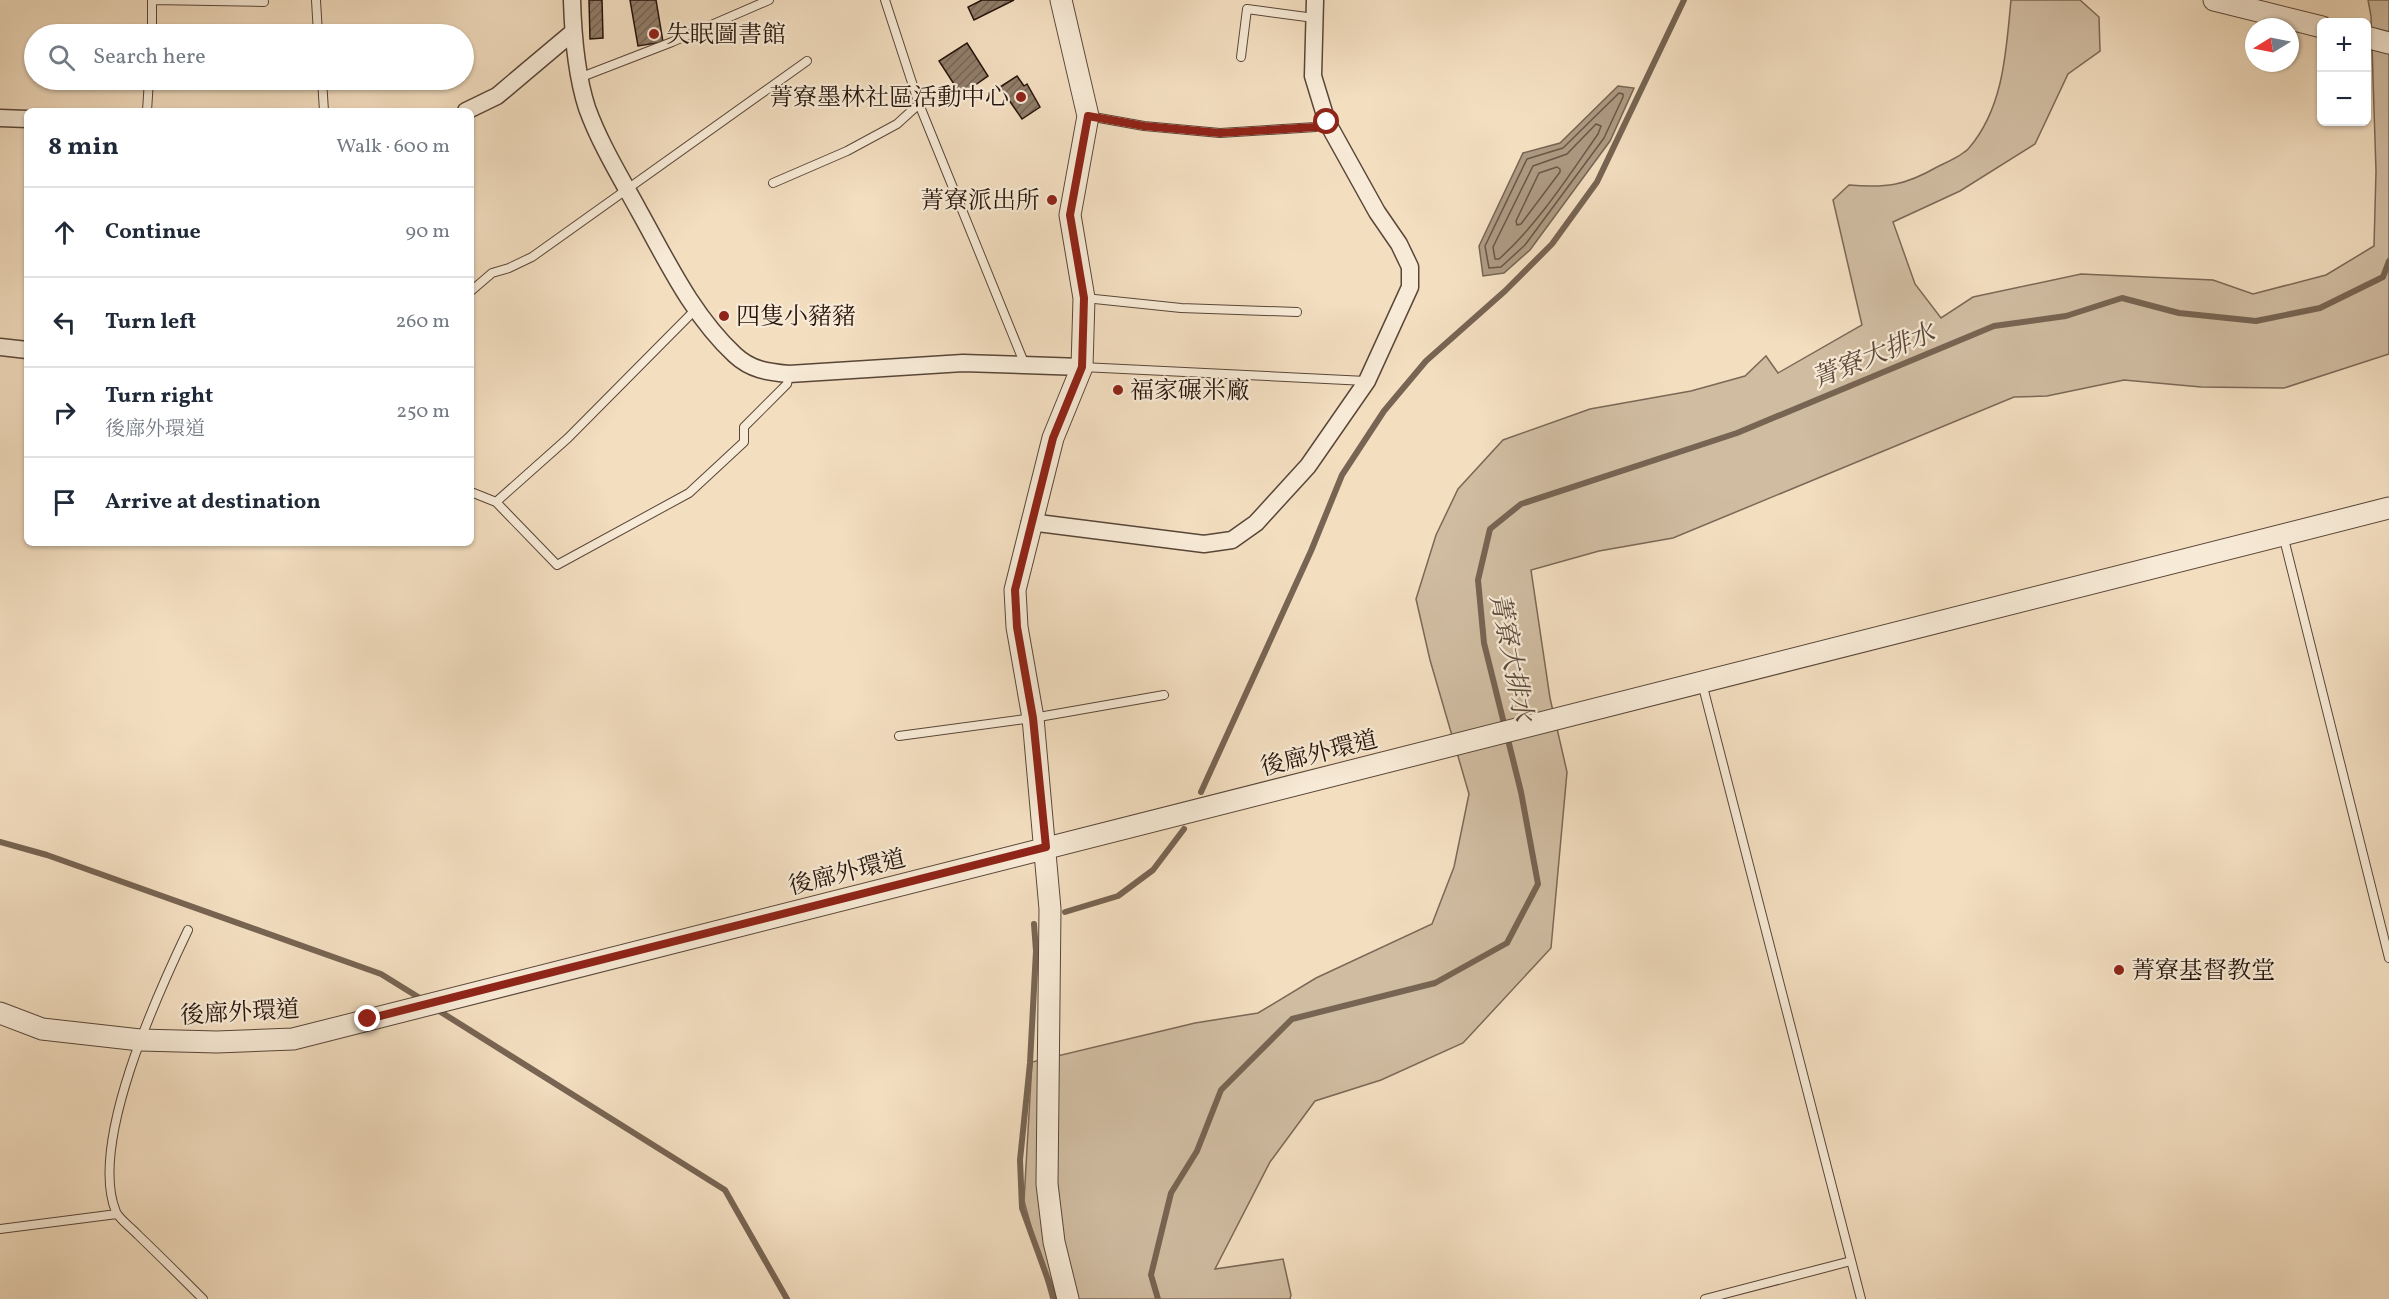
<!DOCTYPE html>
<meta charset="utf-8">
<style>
:root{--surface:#fff;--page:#f2f2f3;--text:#1f2937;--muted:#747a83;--line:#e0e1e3}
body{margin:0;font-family:Vollkorn,"Noto Serif TC",serif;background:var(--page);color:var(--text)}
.controls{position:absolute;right:18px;top:18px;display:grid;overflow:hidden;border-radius:9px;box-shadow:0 2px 4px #0004}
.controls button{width:54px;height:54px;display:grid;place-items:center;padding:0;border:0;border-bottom:2px solid var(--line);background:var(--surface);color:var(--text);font:30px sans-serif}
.compass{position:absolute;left:2245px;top:18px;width:54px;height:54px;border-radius:50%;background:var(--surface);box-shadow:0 2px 4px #0004;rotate:260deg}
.stop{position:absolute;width:18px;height:18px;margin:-14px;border:4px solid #8f2418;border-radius:50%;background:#fff}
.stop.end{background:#8f2418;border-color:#fff;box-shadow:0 2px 6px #0008}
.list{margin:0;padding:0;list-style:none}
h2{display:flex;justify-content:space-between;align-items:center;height:78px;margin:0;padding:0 24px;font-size:26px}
h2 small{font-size:20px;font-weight:400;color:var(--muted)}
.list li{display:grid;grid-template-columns:39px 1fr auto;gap:18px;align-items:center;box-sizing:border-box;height:90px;padding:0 24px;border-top:2px solid var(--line)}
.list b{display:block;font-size:22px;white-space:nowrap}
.list p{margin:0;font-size:20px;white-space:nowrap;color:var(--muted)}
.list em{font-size:20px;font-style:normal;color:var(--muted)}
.icon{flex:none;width:33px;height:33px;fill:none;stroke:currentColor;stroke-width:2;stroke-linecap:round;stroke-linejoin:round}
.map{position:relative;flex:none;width:2389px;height:1299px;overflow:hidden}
.search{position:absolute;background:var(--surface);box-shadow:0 2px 4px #0004;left:24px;top:24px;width:450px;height:66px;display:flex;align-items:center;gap:15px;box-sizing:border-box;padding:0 21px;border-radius:33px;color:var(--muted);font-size:22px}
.panel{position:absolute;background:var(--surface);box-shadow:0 2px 4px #0004;left:24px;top:108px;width:450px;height:438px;border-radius:9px}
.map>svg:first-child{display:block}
</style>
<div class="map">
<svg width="2389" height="1299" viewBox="0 0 2389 1299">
<defs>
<pattern id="building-hatch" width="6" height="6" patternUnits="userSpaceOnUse" patternTransform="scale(1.5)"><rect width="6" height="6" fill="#917d69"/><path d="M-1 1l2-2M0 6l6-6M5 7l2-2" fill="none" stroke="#766555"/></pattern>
</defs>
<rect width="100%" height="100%" fill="#f3dec0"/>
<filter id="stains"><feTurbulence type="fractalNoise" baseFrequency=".00333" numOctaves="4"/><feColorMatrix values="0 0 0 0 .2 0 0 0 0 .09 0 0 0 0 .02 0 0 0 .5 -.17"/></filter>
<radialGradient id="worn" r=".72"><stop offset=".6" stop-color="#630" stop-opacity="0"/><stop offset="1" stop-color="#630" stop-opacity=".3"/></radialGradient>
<path fill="#d0bca1" stroke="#7b6856" stroke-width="1.5" d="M2011,0H2080L2099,17L2100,51L2068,74L2035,144L1960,191L1893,222L1915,284L1941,318L1973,297L2081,274L2213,280L2253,294L2326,275L2374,246L2376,171L2371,16L2368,0H2389V354L2284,388L2201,387L2124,380L2047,396L2014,397L1673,538L1599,551L1531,570L1550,698L1567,772L1551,948L1463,1043L1381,1080L1315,1101L1270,1162L1215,1269L1283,1259L1291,1295L1290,1299H1051L1024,1201L1032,1062L1195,1023L1258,1013L1316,978L1432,924L1454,867L1469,794L1430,660L1416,599L1436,535L1458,489L1503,440L1590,409L1691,391L1745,376L1766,356L1778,373L1862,325L1833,200L1849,185C1886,188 1904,186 1937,167C1947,162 1962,156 1969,148C2004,107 2006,51 2011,0Z"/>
<path fill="#ad9982" stroke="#776452" stroke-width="1.5" d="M1618,86L1634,88L1610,141L1530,250L1504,273L1483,276L1479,246L1523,153L1560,143Z"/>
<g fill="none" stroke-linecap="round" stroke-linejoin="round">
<path stroke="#6a5646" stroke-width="1.5" d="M1619,93L1623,94V97L1604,138L1525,245L1501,267L1489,268L1485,246L1527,159L1563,148Z
M1596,124L1601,126L1598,134C1568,177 1538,224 1499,259H1495L1493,247L1533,166L1567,154Z
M1557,167L1560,169V172L1521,224L1517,225L1516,221L1539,173Z"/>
<path stroke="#776452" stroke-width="6" d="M1201,792L1311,551L1342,475L1384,411L1426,361L1505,291L1552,244L1597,182L1684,0
M0,842L47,855L381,974L423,1000
M1065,912L1118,896L1153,870L1184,829
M1034,924L1036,951L1030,1063L1020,1160L1022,1208L1055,1299
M436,1009L725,1190L787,1299
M1158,1299L1151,1275L1171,1193L1197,1151L1221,1090L1292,1019L1435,983L1507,943L1538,884L1521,792L1484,643L1478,580L1490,529L1521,504L1737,433L1994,326L2066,316L2122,298L2179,313L2256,321L2320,308L2383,277L2389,261"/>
</g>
<path fill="url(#building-hatch)" stroke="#26140b" stroke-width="1.5" d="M589,0H602L603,38L590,39Z
M630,0H656L663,42L638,46Z
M982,0H1014L974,20L968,7Z
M967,43L988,76L961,95L939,61Z
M1017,76L1024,86L1027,84L1040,107L1022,119L1000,87Z"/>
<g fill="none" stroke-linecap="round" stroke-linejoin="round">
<defs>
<path id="service" d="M152,0L264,2
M316,0L318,34
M885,0L919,104L1025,365
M152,34V0
M1241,57L1247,9L1314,18
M579,78L672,42L769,0
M322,80L324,111
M147,111L149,80
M1088,116L1144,126L1220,133L1316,127L1327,122
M773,183L847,151L897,124L919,104
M471,291L492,273L509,268L532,257L807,61
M1085,298L1181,308L1297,312
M1082,367L1366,381
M471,492L496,502L557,565L689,493L744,442V427L787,384L789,374
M496,502L568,438L695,310
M2283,535L2389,958
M1702,683L1861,1299
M899,736L1033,718L1164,695
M188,930C158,993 88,1144 116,1212C120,1220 132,1228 138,1235C160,1256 182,1278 203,1299
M0,1229L117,1214
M1705,1299L1851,1261"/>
<path id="minor" d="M572,0C573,36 576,74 587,108C600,144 621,178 639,211C667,261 692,315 735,355C751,370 768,372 789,374L963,363L1082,367
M466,111L497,96L573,32
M0,118L27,119
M0,347L27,350
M1030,522L1204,544L1232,540L1256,523L1308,466L1367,381L1410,287V267L1399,244L1377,212L1327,122L1313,76L1315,0"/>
<path id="tertiary" d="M1061,0L1088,116L1070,215L1084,298L1082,367L1053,438L1015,590L1017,627L1033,718L1050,909L1047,1184L1054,1242L1068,1299
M2214,0L2322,27
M2366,37L2389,43
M0,1013L42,1029L140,1040L217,1042L293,1039L2389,508"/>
</defs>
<use href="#service" stroke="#594638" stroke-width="10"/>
<use href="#minor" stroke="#594638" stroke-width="19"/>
<use href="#tertiary" stroke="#594638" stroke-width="23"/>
<use href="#service" stroke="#f7ead6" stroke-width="8"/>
<use href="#minor" stroke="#f7ead6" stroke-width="16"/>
<use href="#tertiary" stroke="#f7ead6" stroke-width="21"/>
</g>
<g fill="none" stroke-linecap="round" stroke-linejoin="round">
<path stroke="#8f2418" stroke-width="8" d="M368,1019L1046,847L1033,718L1017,627L1015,590L1053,438L1082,367L1084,298L1070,215L1088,116L1144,126L1220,133L1316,127L1327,122"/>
</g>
<g fill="#8f2418" stroke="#f7ead6" stroke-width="2">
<circle cx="654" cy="34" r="6"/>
<circle cx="1021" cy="97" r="6"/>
<circle cx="1052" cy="200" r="6"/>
<circle cx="724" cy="316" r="6"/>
<circle cx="1118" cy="390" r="6"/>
<circle cx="2119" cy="970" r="6"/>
</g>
<g text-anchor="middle" stroke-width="4.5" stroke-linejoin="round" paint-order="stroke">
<g font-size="24" fill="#26140b" stroke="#f7ead6" text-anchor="start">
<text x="666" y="42">失眠圖書館</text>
<text x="1009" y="105" text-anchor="end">菁寮墨林社區活動中心</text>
<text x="1040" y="208" text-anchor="end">菁寮派出所</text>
<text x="736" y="324">四隻小豬豬</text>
<text x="1130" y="398">福家碾米廠</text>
<text x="2131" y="978">菁寮基督教堂</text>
</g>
<g font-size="24" fill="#26140b" stroke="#f7ead6">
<text transform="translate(1319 753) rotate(-14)" y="8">後廍外環道</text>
<text transform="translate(847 872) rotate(-14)" y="8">後廍外環道</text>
<text transform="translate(240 1012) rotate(-3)" y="8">後廍外環道</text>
</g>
<g font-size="26" font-style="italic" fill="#5c493b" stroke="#f7ead6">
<text transform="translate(1873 355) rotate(-22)" y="9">菁寮大排水</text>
<text transform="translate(1512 657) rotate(79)" y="9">菁寮大排水</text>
</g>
</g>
<rect width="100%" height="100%" filter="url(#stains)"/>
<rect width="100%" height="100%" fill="url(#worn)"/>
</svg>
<div class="controls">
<button>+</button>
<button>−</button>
</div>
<svg class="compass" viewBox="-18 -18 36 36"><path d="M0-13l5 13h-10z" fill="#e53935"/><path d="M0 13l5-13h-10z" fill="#747a83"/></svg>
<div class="stop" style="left:1327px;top:122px"></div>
<div class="stop end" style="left:368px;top:1019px"></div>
<div class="search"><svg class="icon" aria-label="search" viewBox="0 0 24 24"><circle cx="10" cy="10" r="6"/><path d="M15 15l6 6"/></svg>Search here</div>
<section class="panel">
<h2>8 min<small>Walk · 600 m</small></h2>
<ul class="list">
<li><svg class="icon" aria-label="ahead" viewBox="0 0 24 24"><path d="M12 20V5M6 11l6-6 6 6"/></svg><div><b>Continue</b></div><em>90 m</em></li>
<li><svg class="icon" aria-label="left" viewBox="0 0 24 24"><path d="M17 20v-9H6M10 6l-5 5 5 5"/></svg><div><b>Turn left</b></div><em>260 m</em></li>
<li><svg class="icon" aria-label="right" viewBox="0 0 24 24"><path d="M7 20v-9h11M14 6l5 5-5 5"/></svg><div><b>Turn right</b><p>後廍外環道</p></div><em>250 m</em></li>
<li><svg class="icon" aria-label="arrive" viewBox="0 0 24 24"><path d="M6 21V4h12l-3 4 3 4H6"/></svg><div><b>Arrive at destination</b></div></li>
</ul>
</section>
</div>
